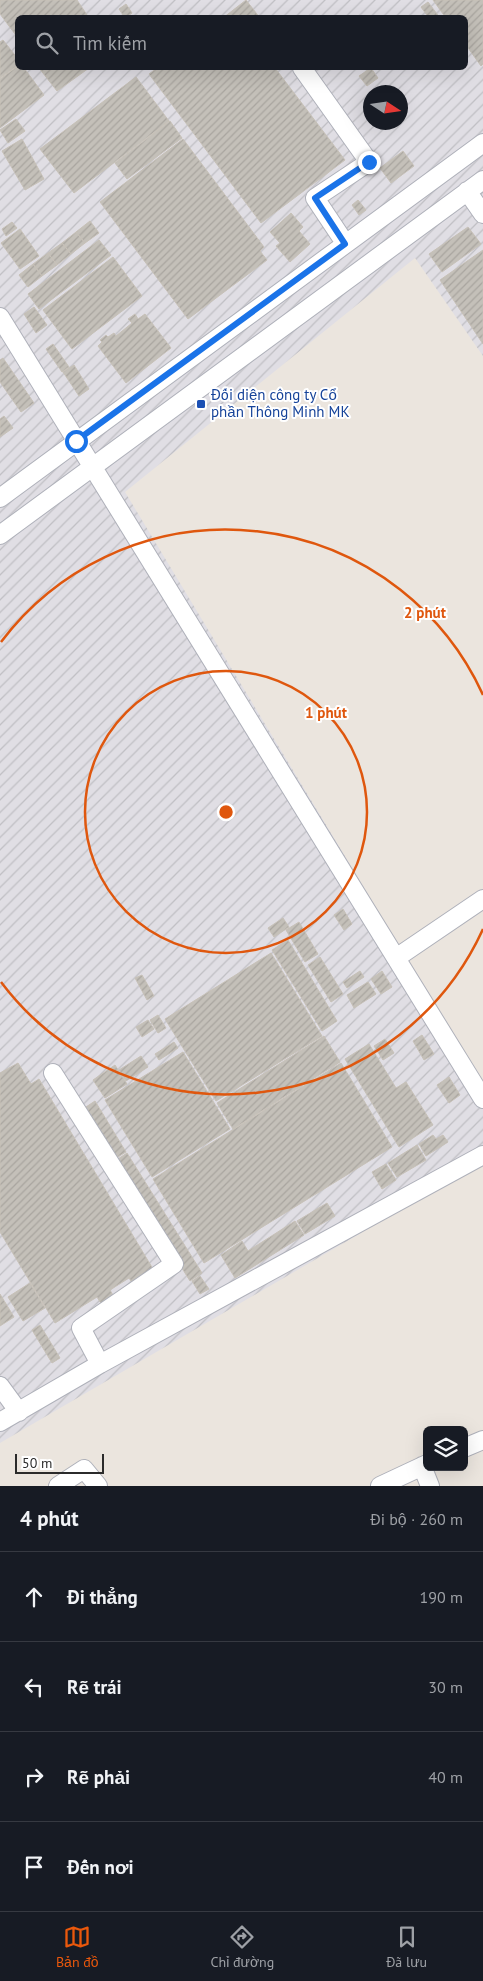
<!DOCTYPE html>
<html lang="vi">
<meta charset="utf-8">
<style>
:root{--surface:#171b24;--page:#242831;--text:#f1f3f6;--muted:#9ea1a6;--line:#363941;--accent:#ea580c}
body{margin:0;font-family:"PT Sans",sans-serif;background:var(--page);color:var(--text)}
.controls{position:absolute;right:15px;bottom:15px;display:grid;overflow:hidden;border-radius:8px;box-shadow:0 5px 20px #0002}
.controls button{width:45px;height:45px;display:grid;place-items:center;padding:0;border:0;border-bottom:1px solid var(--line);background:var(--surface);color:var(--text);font:25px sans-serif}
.compass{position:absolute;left:363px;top:85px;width:45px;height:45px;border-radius:50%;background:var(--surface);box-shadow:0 5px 20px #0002;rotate:102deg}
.scale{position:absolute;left:15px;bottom:12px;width:89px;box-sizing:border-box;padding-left:5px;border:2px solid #2b2b2b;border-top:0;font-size:14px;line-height:18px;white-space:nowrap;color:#2b2b2b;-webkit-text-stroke:4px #fff;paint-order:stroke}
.stop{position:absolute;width:15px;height:15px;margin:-11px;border:4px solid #1a73e8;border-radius:50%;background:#fff}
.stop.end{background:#1a73e8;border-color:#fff;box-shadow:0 1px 5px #0008}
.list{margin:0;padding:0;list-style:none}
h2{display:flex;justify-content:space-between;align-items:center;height:65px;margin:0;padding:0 20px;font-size:21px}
h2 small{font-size:16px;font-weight:400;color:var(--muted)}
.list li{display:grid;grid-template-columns:32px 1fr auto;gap:15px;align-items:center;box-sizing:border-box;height:90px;padding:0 20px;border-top:1px solid var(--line)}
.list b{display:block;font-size:19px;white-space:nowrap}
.list em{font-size:16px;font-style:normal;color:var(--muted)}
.icon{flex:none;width:28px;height:28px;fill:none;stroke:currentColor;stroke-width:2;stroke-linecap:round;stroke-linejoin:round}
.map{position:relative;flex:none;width:483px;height:1486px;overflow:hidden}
.search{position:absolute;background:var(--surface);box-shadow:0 5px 20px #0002;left:15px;right:15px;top:15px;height:55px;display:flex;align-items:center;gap:12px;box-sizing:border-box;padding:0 18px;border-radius:8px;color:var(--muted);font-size:19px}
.sheet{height:425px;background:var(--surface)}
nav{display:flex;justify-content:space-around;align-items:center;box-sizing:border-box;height:70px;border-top:1px solid var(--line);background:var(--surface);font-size:14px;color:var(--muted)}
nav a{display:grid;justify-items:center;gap:2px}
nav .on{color:var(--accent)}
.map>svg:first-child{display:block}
</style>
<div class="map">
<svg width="483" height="1486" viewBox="0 0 483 1486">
<defs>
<pattern id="industrial-furrows" width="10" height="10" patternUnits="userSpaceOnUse" patternTransform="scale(1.25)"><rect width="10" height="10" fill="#e0dee4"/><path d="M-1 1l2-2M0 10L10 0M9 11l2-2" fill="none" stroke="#c0bfc4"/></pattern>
<pattern id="building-hatch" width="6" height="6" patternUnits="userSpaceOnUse" patternTransform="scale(1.25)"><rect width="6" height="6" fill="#c4c0b9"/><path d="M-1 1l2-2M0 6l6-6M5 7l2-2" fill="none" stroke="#a9a59f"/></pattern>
</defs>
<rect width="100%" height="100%" fill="#ebe5de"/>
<path fill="url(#industrial-furrows)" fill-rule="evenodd" d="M0,0H483V356L415,258L125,492L483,1085V1162L0,1443ZM18,18H466V68H18ZM370,92H400V122H370Z"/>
<path fill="url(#building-hatch)" stroke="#c7c1b8" d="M0,0H77L89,18H18V38L0,14Z
M246,0L260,18H223Z
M433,0H483V64L481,66L466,45V18H446Z
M428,2L440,18H429L421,7Z
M126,4L132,13L125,18L119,9Z
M3,40L18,59V65L0,78V42Z
M18,66V68H24L44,95L0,128V79Z
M39,68H89L57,91Z
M157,68H275L345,160L261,223L149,74Z
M371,68L378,78L367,86L359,76Z
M136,77L169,121L74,193L40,149Z
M16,119L25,131L8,143L0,130Z
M170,121L182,138L127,179L115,163Z
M22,139L44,179L25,190L2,151Z
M183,139L264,247L260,251L267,260L188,319L100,202Z
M403,151L414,166L391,183L380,168Z
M358,200L366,210L359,215L352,205Z
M291,213L303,227L299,231L310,244L290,262L276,246L280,243L270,232Z
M90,221L99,233L85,243L76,232Z
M12,222L17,228L6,236L2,229Z
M468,227L481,244L442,272L429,254Z
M20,229L39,256L20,269L1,243Z
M76,232L85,243L71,254L62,243Z
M99,240L111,255L39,309L28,294Z
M62,243L71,254L57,265L48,253Z
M483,250V344L440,280Z
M48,253L57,265L42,276L33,264Z
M113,257L142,296L72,349L43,310Z
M33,264L42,276L28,287L19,275Z
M34,307L47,325L36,333L24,314Z
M135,314L138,319L145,314L171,348L126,383L98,346L102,342L100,340L106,335L108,337L114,333L116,336L132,323L128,319Z
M53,344L69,367L62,372L46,349Z
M3,358L34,403L21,412L0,382V360Z
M74,365L89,389L79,396L63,372Z
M4,416L13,428L0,437V419Z
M343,909L352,924L344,930L334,915Z
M283,918L289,927L274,937L268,928Z
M299,922L318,954L305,962L286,930Z
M288,940L337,1021L322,1031L272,950Z
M271,953L322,1036L216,1101L165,1019Z
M320,957L343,994L331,1002L308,965Z
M360,971L364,977L347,988L343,982Z
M382,971L392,987L381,994L371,979Z
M142,975L154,996L147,1000L135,978Z
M368,982L376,994L354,1008L347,995Z
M158,1015L166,1028L158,1033L150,1020Z
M148,1020L154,1029L142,1037L136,1027Z
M422,1035L434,1054L424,1060L413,1041Z
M324,1036L340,1062L233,1129L217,1103Z
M385,1039L394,1053L383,1060L374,1046Z
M174,1042L178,1048L159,1060L155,1054Z
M369,1044L396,1088L406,1082L433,1125L399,1147L345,1059Z
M183,1052L230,1129L152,1177L105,1100Z
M141,1056L148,1067L126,1081L119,1070Z
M18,1063L31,1084L39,1079L156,1274L135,1287L129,1278L110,1290L114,1297L102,1305L97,1297L55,1323L0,1232V1073Z
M341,1063L392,1147L204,1263L153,1179Z
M115,1065L127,1084L105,1098L93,1080Z
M449,1077L460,1095L449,1103L437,1085Z
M95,1101L126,1152L114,1159L83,1109Z
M433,1135L436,1139L443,1135L448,1142L426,1156L419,1144Z
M417,1145L426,1160L397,1177L388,1163Z
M127,1153L202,1273L190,1281L115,1161Z
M386,1164L396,1180L382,1189L372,1172Z
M327,1203L335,1216L305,1234L297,1221Z
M295,1221L304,1235L235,1278L221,1255L242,1241L248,1251Z
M200,1276L209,1289L200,1294L192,1281Z
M30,1283L45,1308L23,1321L8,1297Z
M0,1294L14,1317L0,1326Z
M40,1325L60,1358L52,1363L32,1330Z"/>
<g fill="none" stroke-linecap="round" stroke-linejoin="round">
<defs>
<path id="minor" d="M302,68L369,162L315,198L345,243
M467,191L483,214
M0,317L483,1099
M0,498L483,143
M0,535L483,180
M396,958L483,899
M53,1073L174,1264L81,1328L100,1364
M0,1386L19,1412
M0,1422L100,1364L483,1155
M464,1448L483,1440
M422,1466L430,1486
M58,1486L84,1469L98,1486
M380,1486L427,1464"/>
</defs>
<use href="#minor" stroke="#afb1ba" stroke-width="20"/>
<use href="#minor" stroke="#fff" stroke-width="18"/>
</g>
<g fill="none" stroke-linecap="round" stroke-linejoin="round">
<path stroke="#1a73e8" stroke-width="6" d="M76,441L345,244L315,198L369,162"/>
</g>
<g fill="none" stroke="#df570e" stroke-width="2.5">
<circle cx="226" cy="812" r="141"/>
<path d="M483 929A282 282 0 0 1 1 982M1 642A282 282 0 0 1 483 695"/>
</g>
<rect fill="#1a4fb4" stroke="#fff" stroke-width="2" x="196" y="399" width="10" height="10" rx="2.5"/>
<g text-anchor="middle" stroke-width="4" stroke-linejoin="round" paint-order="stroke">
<g font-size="15" fill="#164399" stroke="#fff" text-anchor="start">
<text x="211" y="400">Đối diện công ty Cổ<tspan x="211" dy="17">phần Thông Minh MK</tspan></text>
</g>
</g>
<circle cx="226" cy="812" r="8" fill="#df570e" stroke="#fff" stroke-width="2.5"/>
<g font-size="15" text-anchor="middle" font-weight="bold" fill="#df570e" stroke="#fff" stroke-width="4" stroke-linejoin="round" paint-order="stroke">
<text x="425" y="618">2 phút</text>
<text x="326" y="718">1 phút</text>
</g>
</svg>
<div class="controls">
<button><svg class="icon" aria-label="layers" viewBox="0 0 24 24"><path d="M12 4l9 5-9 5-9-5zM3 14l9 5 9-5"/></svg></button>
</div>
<svg class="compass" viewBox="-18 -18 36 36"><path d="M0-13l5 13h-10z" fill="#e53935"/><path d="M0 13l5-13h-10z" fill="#9ea1a6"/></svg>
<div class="scale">50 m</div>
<div class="stop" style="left:76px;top:441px"></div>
<div class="stop end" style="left:369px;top:162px"></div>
<div class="search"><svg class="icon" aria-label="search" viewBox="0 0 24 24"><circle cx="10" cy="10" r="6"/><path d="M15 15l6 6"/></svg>Tìm kiếm</div>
</div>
<section class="sheet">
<h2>4 phút<small>Đi bộ · 260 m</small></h2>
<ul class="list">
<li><svg class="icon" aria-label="ahead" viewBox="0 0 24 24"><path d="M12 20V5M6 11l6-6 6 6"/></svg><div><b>Đi thẳng</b></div><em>190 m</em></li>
<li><svg class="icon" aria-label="left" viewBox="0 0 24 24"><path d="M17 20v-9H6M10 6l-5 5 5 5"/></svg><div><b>Rẽ trái</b></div><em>30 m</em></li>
<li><svg class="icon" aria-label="right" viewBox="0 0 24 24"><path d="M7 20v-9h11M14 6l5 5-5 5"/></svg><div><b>Rẽ phải</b></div><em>40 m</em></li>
<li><svg class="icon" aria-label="arrive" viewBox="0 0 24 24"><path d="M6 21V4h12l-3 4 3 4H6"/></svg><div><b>Đến nơi</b></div></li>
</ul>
</section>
<nav>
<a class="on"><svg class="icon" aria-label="map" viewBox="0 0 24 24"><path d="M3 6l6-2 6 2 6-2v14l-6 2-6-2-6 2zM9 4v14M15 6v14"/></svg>Bản đồ</a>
<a><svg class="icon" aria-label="directions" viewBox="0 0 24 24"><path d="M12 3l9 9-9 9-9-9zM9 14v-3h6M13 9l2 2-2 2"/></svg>Chỉ đường</a>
<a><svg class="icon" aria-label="saved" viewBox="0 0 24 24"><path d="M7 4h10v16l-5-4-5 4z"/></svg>Đã lưu</a>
</nav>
